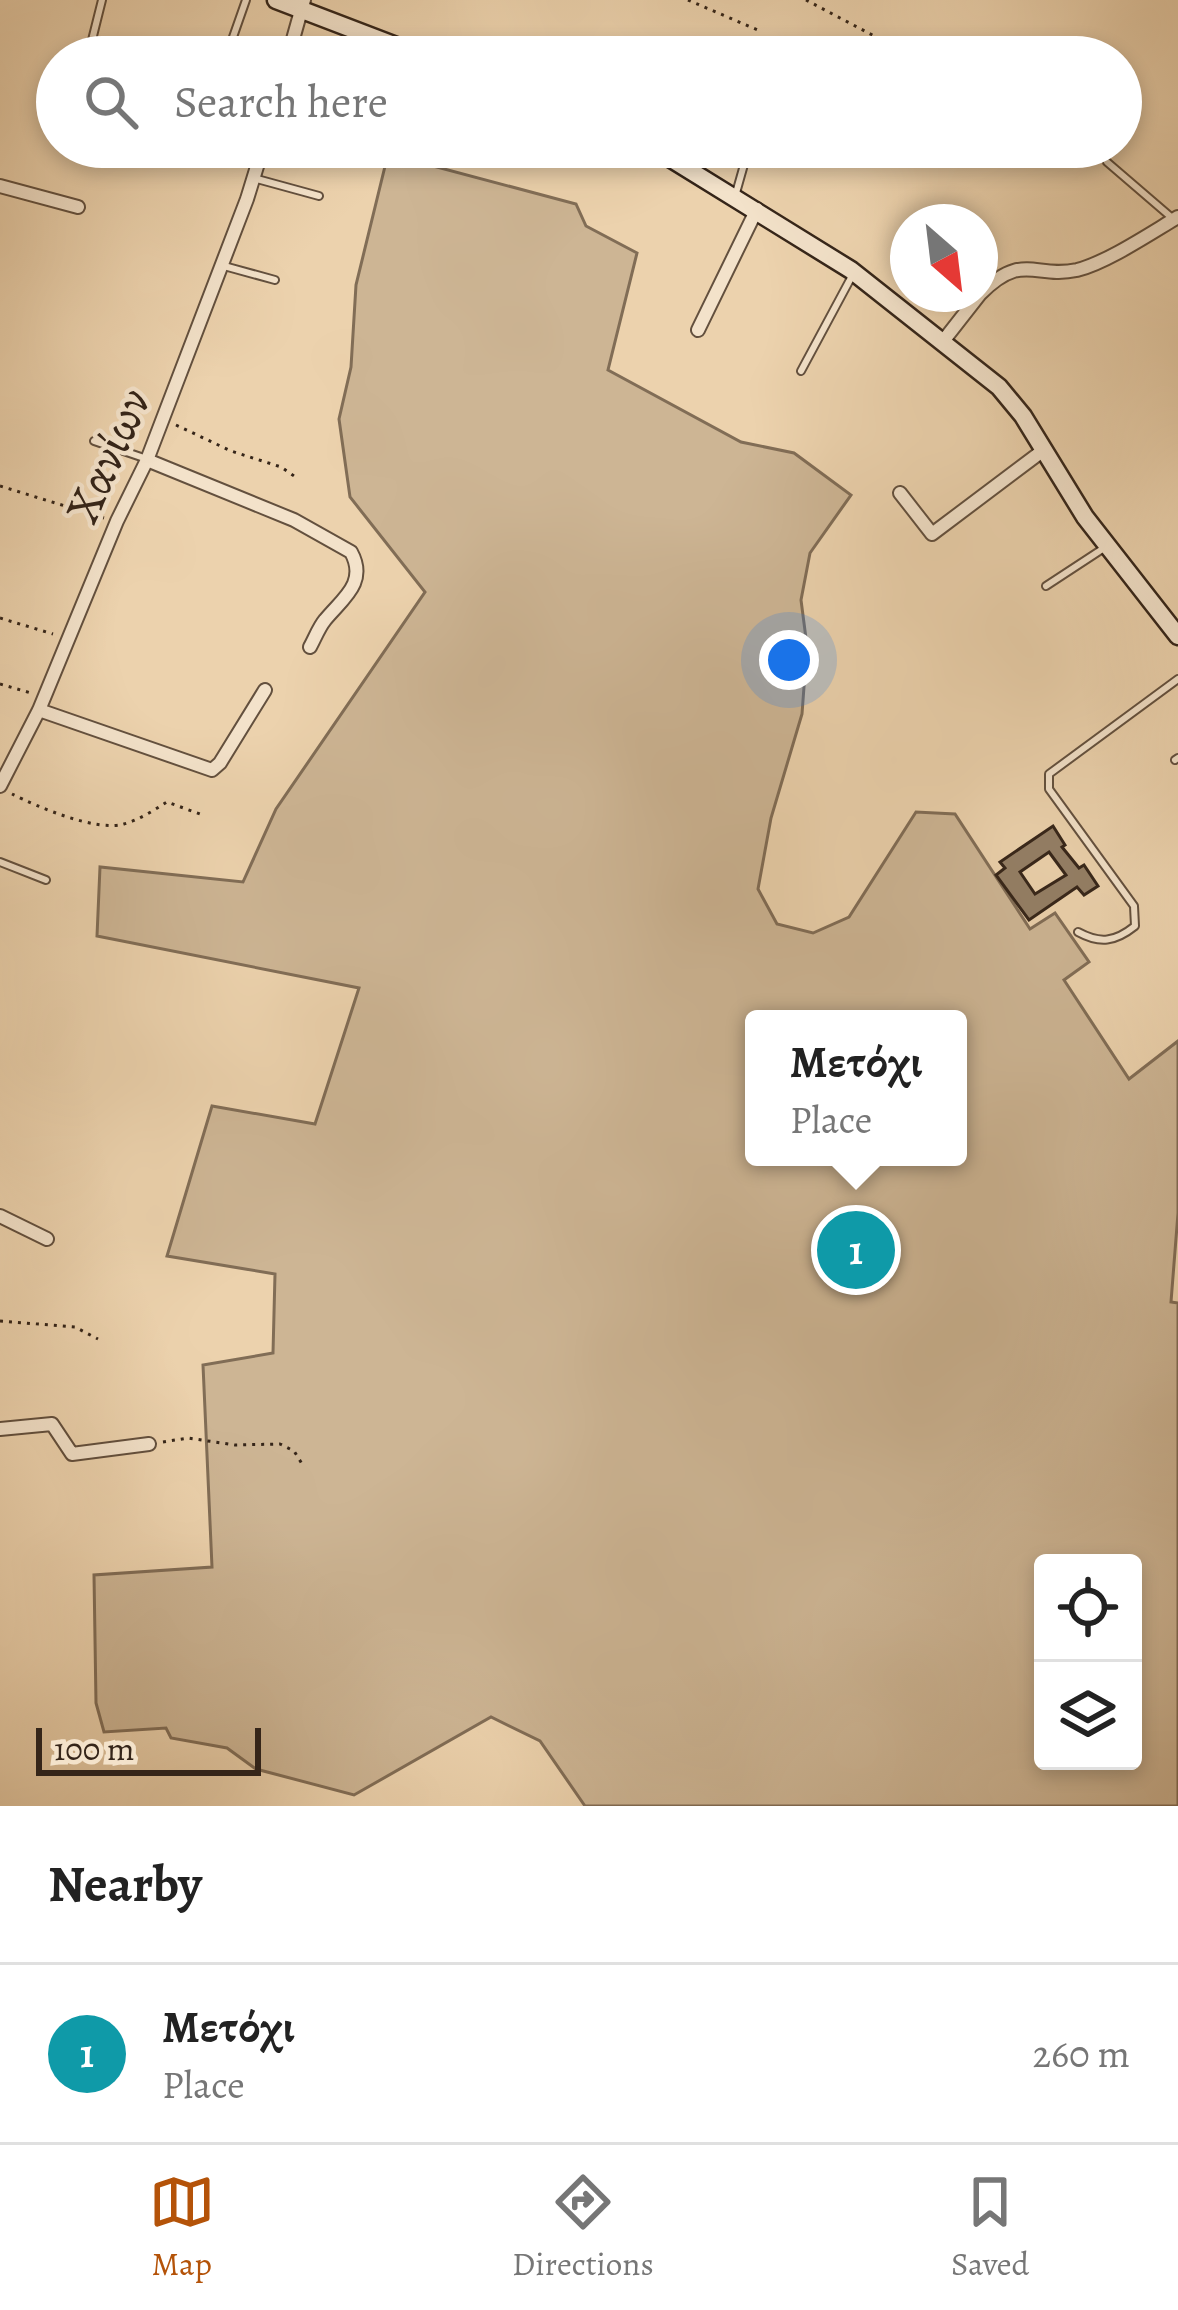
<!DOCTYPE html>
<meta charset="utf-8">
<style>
:root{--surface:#fff;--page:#f2f2f2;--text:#222;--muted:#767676;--line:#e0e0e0;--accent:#b45309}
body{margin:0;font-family:Alegreya,serif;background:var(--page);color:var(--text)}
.controls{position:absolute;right:36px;bottom:36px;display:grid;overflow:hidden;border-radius:12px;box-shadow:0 6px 18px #0003}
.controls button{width:108px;height:108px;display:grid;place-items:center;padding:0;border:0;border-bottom:3px solid var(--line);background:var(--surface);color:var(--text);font:60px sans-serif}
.compass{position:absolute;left:890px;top:204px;width:108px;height:108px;border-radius:50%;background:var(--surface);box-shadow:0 6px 18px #0003;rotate:152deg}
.scale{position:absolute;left:36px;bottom:30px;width:225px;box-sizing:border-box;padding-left:12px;border:6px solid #352519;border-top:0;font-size:33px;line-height:42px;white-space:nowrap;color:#352519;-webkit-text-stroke:9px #f3e2ca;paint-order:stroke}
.you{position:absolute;left:789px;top:660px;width:42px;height:42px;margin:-30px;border:9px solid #fff;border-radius:50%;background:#1a73e8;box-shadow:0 0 0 18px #1a73e833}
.badge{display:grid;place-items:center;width:78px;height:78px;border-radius:50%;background:var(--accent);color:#fff;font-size:39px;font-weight:700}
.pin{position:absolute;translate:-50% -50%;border:6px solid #fff;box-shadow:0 3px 12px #0006}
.popup{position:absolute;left:745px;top:1010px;width:222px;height:156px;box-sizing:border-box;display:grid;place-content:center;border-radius:12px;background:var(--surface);filter:drop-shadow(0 3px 9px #0005);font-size:39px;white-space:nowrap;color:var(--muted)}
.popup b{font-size:45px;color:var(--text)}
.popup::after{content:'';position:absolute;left:50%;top:100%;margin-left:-24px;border:24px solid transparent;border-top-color:var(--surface)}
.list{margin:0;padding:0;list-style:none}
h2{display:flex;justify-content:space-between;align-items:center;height:156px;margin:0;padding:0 48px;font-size:51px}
h2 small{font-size:39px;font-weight:400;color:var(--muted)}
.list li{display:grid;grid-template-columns:78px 1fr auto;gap:36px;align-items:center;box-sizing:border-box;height:180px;padding:0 48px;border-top:3px solid var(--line)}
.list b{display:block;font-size:45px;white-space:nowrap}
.list p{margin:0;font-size:39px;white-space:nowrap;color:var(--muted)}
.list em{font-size:39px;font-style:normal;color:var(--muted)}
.icon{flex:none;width:66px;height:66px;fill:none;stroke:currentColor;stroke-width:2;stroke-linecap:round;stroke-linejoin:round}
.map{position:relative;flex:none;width:1178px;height:1806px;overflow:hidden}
.search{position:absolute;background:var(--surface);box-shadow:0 6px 18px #0003;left:36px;right:36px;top:36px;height:132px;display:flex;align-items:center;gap:30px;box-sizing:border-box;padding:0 42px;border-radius:66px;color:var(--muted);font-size:45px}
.sheet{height:336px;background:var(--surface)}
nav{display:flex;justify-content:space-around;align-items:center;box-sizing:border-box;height:168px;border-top:3px solid var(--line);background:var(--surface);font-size:33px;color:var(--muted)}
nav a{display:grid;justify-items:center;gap:6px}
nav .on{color:var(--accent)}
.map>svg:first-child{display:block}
</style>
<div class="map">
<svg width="1178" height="1806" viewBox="0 0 1178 1806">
<rect width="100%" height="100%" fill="#ecd2ad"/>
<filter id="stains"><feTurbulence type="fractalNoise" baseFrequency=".00167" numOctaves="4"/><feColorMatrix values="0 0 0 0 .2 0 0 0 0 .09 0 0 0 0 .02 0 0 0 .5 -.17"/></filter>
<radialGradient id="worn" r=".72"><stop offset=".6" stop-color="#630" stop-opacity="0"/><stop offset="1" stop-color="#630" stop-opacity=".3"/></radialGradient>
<path fill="#cdb594" stroke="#816d56" stroke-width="3" fill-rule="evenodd" d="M388,154L576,204L586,226L637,253L608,370L741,442L794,453L851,495L810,553L801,600L807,646L802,714L771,818L758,889L777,924L813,933L849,917L916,812L955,814L1030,929L1055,913L1089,962L1064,980L1129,1079L1178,1041V1213L1171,1302L1178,1303V1806H585L540,1741L491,1717L354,1795L256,1769L227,1748L171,1738L166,1728L104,1732L96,1703L94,1575L212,1567L203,1365L273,1353L275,1274L167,1256L212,1106L315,1124L359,988L97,936L100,867L243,882L276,809L425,592L350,497L339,419L351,367L356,285ZM754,1019H958V1157H754ZM1043,1563H1133V1761H1043Z"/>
<path fill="#947f66" stroke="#352519" stroke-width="3" fill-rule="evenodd" d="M1053,826L1065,845L1062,847L1079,868L1084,865L1098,886L1084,895L1077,887L1029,920L996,875L1005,868L1000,862ZM1049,852L1066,875L1035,894L1020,872Z"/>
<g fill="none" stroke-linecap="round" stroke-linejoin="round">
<defs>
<path id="lane" d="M91,44L102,0
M226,57L246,0
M1107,162L1171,217
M257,179L319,196
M736,193L749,147
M224,266L275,280
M801,371L852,276
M94,441L144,458
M1046,586L1104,548
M1175,760L1178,758
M0,862L46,880
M1078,932C1100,944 1115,942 1135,926L1134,906L1049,789V774L1178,679"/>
<path id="street" d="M288,57L304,0
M0,186L78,207
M980,294C1023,251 1034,279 1077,270C1106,263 1151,233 1178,217
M698,330L757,209
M944,340L980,294
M147,460L294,520L351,552C368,583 342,599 325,620C319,627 315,638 310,647
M900,493L932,534L1045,449
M39,710L212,770L220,763L265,690
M0,786L39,710L117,521L147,460L247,199L263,147
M0,1216L47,1239
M0,1429L52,1424L72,1454L149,1444"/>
<path id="secondary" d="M276,0L412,52L439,57
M652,147L851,270L999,387L1023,416L1085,517L1178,636"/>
</defs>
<use href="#lane" stroke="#63503e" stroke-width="10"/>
<use href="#street" stroke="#63503e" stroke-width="16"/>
<use href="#secondary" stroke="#352519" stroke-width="21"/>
<path stroke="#352519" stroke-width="3" stroke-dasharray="3 6" stroke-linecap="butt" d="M688,0L760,31
M806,0L914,57
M176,425L231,451L281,467L297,478
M0,486L104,518
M0,618L53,634
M0,684L31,693
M12,794C38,807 96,832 124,824C139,820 154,810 167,802L200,814
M0,1321L75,1327L98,1339
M163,1442L188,1438L235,1445L280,1444L294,1451L304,1467"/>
<use href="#lane" stroke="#f3e2ca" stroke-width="6"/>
<use href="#street" stroke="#f3e2ca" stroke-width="12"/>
<use href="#secondary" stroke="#f3e2ca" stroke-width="16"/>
</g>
<g text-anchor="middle" stroke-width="9" stroke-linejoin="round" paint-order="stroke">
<g font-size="48" fill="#352519" stroke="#f3e2ca">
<text transform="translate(107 455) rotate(-66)" y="17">Χανίων</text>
</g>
</g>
<rect width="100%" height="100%" filter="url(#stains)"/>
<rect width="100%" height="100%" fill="url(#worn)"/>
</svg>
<div class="controls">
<button><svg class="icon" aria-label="locate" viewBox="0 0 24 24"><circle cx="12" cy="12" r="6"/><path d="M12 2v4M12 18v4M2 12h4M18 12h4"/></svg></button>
<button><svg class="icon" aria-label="layers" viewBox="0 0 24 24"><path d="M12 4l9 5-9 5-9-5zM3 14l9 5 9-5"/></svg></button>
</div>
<svg class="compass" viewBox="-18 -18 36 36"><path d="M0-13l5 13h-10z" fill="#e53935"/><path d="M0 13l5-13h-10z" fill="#767676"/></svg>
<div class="scale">100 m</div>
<div class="you"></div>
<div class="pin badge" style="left:856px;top:1250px;background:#0f9aa8">1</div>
<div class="popup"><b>Μετόχι</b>Place</div>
<div class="search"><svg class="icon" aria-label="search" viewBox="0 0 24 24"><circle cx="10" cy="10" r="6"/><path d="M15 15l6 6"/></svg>Search here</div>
</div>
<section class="sheet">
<h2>Nearby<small></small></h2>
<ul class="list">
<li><span class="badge" style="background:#0f9aa8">1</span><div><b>Μετόχι</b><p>Place</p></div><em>260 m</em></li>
</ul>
</section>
<nav>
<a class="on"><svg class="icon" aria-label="map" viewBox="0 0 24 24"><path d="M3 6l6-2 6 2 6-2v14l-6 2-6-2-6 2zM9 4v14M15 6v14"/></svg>Map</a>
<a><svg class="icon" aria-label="directions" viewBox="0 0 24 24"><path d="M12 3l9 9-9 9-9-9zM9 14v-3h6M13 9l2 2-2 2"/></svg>Directions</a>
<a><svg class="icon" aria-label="saved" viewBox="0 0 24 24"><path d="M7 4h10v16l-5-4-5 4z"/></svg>Saved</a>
</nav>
